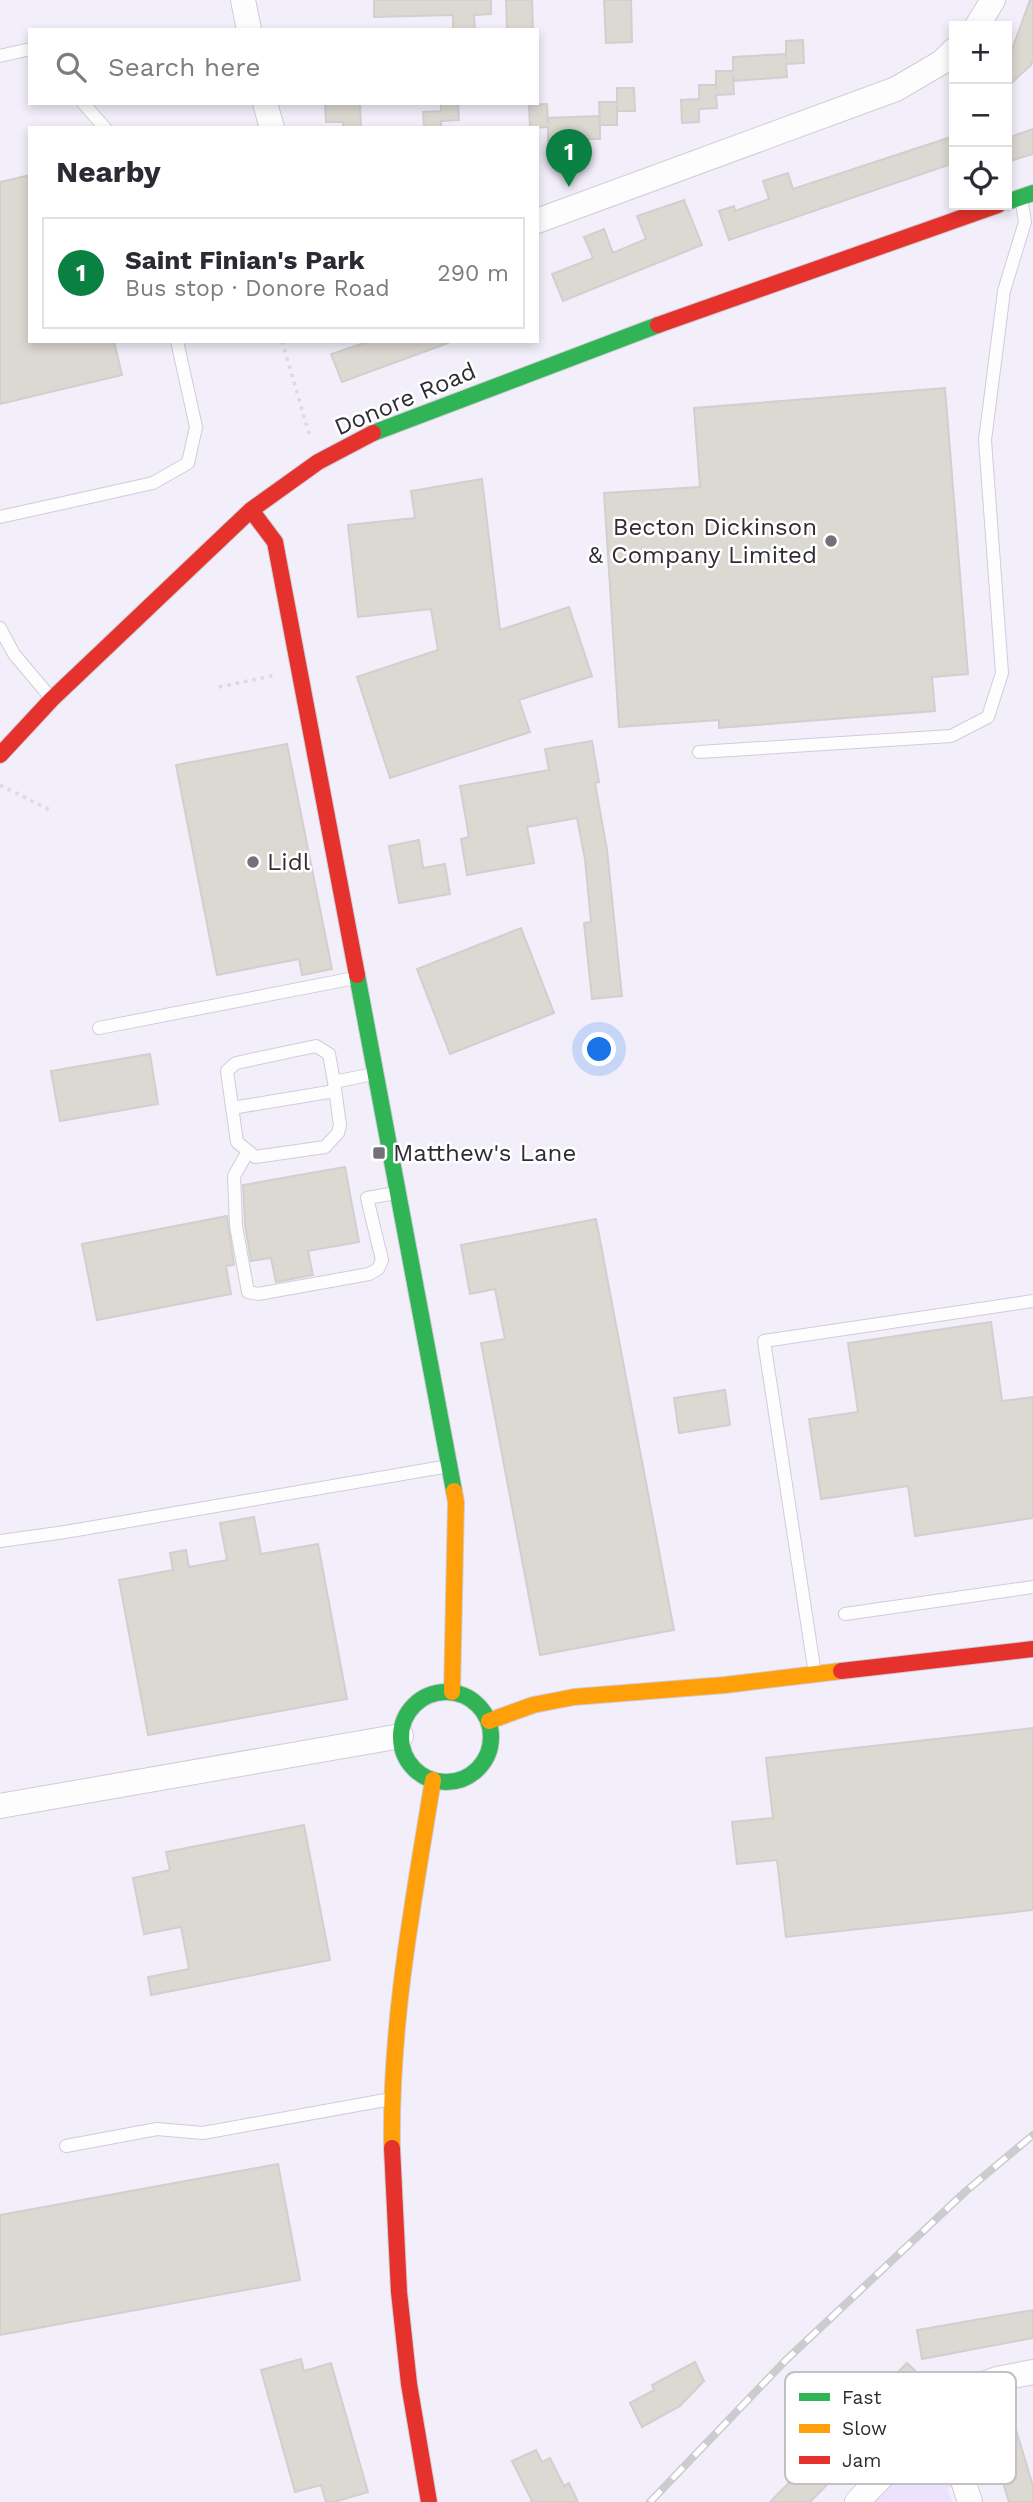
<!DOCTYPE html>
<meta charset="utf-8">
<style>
:root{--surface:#fff;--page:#f2f2f3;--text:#2b2b33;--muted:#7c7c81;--line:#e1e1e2;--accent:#0b8043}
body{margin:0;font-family:"Work Sans",sans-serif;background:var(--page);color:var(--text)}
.controls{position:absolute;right:21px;top:21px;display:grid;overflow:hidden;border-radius:0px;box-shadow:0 4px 10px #0003}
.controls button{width:63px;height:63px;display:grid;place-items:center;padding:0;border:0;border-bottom:2px solid var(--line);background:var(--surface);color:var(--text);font:35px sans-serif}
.you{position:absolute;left:600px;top:1050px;width:24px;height:24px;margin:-18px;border:5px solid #fff;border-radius:50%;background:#1a73e8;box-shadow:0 0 0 10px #1a73e833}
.badge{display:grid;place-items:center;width:46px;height:46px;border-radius:50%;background:var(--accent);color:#fff;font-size:23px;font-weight:700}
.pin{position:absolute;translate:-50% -58px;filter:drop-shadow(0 2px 4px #0008)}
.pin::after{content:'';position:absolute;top:37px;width:24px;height:21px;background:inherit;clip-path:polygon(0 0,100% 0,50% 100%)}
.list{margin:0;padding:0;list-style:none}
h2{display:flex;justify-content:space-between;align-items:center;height:91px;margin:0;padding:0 28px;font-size:30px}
h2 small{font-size:23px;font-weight:400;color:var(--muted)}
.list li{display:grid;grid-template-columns:46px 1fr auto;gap:21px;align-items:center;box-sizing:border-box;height:112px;margin:0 14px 14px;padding:0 14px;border:2px solid var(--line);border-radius:0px}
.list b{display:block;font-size:26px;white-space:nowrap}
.list p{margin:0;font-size:23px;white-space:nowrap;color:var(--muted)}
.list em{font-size:23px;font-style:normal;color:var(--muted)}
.icon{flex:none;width:38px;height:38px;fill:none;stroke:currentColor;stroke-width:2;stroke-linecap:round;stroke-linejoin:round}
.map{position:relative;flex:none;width:1033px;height:2502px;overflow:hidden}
.search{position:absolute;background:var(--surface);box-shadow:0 4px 10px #0003;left:28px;top:28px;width:511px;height:77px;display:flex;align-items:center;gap:18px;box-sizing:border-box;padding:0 24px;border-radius:0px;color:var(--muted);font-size:26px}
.panel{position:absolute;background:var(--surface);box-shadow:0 4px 10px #0003;left:28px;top:126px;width:511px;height:217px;border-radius:0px}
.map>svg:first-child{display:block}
</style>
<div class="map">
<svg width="1033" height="2502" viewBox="0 0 1033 2502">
<rect width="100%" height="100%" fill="#f3effa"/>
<path fill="#ece2fb" d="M933,2449L942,2454L953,2485L948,2489L952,2502H869L920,2451Z"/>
<path fill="#dcd8d2" stroke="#d1cfcf" stroke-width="2" d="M374,0H491V14L474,15L475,30H453V15L374,17Z
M506,0H532L533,30H507Z
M604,0H631L632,42L606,43Z
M1030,0H1033V59L1031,65L1007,87V56L1011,52Z
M803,40L804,63L786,64L787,77L734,81L733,75L734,94L716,95L717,108L699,109V122L682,123L681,100L699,99V85H716V90V71H733V57L786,54V59V41Z
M617,88H634L635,111H617V105V125H600L599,102H617Z
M325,103H360L361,128H343V122H326Z
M441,103H458L459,120L441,121V128H424L423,112L441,111Z
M547,104L548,123L547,118L600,116V139H583V153H566L565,141H548V127L530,128L529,105Z
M1033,129V154L1007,162V138Z
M954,136V163L729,240L719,211L734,206L735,211L769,199L763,181L788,173L793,189Z
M30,175V341H114L122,375L0,404V182Z
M684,200L702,245L563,301L552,274L593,258L584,237L604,229L613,253L646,239L637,216Z
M370,341H448V343L342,382L331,354Z
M945,388L968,674L932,677L935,711L719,728V720L619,727L604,493L700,487L694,408Z
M482,479L500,630L569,607L592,676L519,700L530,732L390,778L357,677L438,650L431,609L358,617L348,525L415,518L411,491Z
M592,741L599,782L595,783L607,850L622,996L592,999L584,923L591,922L585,859L577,818L527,827L534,863L467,875L461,839L469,837L460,786L549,770L545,749Z
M287,744L332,969L302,975L299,959L217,975L176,765Z
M419,840L423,868L445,864L450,894L399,903L389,846Z
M521,928L554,1013L450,1054L417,969Z
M150,1054L158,1104L60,1121L51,1071Z
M345,1167L359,1242L308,1251L313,1275L276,1282L271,1258L251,1261L245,1225L243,1185Z
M227,1216L234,1265L226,1266L231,1294L97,1320L82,1244Z
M596,1219L674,1630L540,1655L481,1343L505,1339L495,1289L470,1294L461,1245Z
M991,1322L1002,1401L1033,1397V1518L915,1536L908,1486L821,1499L809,1419L858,1412L848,1343Z
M725,1390L730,1425L679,1433L674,1398Z
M254,1517L261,1554L318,1544L347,1699L148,1735L119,1580L173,1570L170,1553L186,1550L189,1567L227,1560L220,1523Z
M1033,1728V1910L786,1937L777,1860L737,1864L732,1822L773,1818L766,1758Z
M304,1825L330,1960L151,1995L148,1977L189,1969L181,1927L144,1934L133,1878L170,1870L166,1852Z
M278,2164L300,2280L0,2335V2215Z
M1033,2310V2338L922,2359L917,2330Z
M301,2359L304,2371L331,2363L368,2492L334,2502H326L321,2485L295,2492L261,2370Z
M695,2362L704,2381L680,2406L642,2427L630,2403L654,2390L652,2385Z
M907,2363L928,2383L904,2407L810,2502H770Z
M1007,2400L1033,2486V2502H1009L980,2408Z
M536,2450L542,2462L550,2458L564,2486L569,2483L578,2502H530L532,2501L512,2461Z"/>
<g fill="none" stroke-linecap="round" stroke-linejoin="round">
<defs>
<path id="lane" d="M0,56L30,49
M83,103L105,128
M0,517L153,483L188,463L196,427L177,341
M0,628L14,654L51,698
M699,752L951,736L988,717L1002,673L985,440L1004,291L1025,222L1021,197
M99,1028L355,978
M334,1082L329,1054L316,1046L236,1063L227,1071L237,1142L255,1157L325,1147L338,1133L340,1125L334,1082L373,1074
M232,1108L335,1091
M247,1153L234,1176L236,1226L248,1292L258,1294L369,1274L378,1269L382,1260L367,1198L396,1193
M0,1541L65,1532L449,1466
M845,1614L1033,1587
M815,1674L764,1341L1033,1301
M66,2146L157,2129L203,2133L391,2099"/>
<path id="street" d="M243,0L249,30
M977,26L993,0
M265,103L272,128
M537,221L896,89L942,62L954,50
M0,1806L401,1736
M938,2420L955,2456L970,2502
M857,2502L952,2405L971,2389L997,2379L1033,2372"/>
<path id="fast" d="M1007,202L1033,193
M373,433L658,325
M357,975L454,1491
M401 1737a45 45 0 1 1 90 0a45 45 0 1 1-90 0Z"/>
<path id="slow" d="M452,1692L456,1502L454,1491
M489,1721L533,1705L574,1697L725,1685L841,1671
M392,2148C390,2022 413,1903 433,1780"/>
<path id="jam" d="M658,325L998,205
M251,510L275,542L357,975
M0,755L52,699L251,510L318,462L373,433
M841,1671L1033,1649
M392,2148L399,2292L409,2384L429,2502"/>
</defs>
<use href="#lane" stroke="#d0cdd6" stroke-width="14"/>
<use href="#street" stroke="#d0cdd6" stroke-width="26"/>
<use href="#fast" stroke="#d0cdd6" stroke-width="18"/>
<use href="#slow" stroke="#d0cdd6" stroke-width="18"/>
<use href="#jam" stroke="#d0cdd6" stroke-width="18"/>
<path stroke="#dbdbdd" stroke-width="3.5" stroke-dasharray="3.5 5" stroke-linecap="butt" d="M282,341L310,437
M219,687L276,675
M0,785L52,811"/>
<use href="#lane" stroke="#fdfdfe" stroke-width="12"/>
<use href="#street" stroke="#fdfdfe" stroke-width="24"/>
<use href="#fast" stroke="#30b455" stroke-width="16"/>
<use href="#slow" stroke="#ff9f0a" stroke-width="16"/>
<use href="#jam" stroke="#e5322d" stroke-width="16"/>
<defs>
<path id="rail" d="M650,2502L786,2360L966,2191L1033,2135"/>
</defs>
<use href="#rail" stroke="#cccbce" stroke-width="8"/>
<use href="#rail" stroke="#fff" stroke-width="5" stroke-dasharray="16" stroke-linecap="butt"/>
</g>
<g fill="#74707a" stroke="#fff" stroke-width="2.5">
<circle cx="831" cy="541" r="7"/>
<circle cx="253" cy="862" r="7"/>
<rect x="372" y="1146" width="14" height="14" rx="3.5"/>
</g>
<g text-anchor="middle" stroke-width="5" stroke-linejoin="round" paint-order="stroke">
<g font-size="24" fill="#2f2c35" stroke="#fff">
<text transform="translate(405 399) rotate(-23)" y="8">Donore Road</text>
</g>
<g font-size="24" fill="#2f2c35" stroke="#fff" text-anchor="start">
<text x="817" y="535" text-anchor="end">Becton Dickinson<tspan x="817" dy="28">&amp; Company Limited</tspan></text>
<text x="267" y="870">Lidl</text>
<text x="393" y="1161">Matthew's Lane</text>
</g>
</g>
<rect x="785" y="2372" width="231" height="112" rx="10" fill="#fff" stroke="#c1c0c2" stroke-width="2"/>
<rect x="799" y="2393" width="31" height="8" fill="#30b455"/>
<rect x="799" y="2424" width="31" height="9" fill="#ff9f0a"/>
<rect x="799" y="2456" width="31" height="8" fill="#e5322d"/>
<g font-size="19" fill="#2f2c35">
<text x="842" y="2404">Fast</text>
<text x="842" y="2435">Slow</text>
<text x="842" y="2467">Jam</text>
</g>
</svg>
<div class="controls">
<button>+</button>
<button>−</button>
<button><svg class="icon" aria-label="locate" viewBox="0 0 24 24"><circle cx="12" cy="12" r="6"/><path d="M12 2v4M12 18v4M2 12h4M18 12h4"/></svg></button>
</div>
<div class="you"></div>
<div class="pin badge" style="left:569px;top:187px">1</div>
<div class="search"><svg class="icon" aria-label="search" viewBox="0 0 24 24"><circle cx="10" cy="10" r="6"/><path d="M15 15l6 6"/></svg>Search here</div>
<section class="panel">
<h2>Nearby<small></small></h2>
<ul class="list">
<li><span class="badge">1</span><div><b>Saint Finian's Park</b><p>Bus stop · Donore Road</p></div><em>290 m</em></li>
</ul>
</section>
</div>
